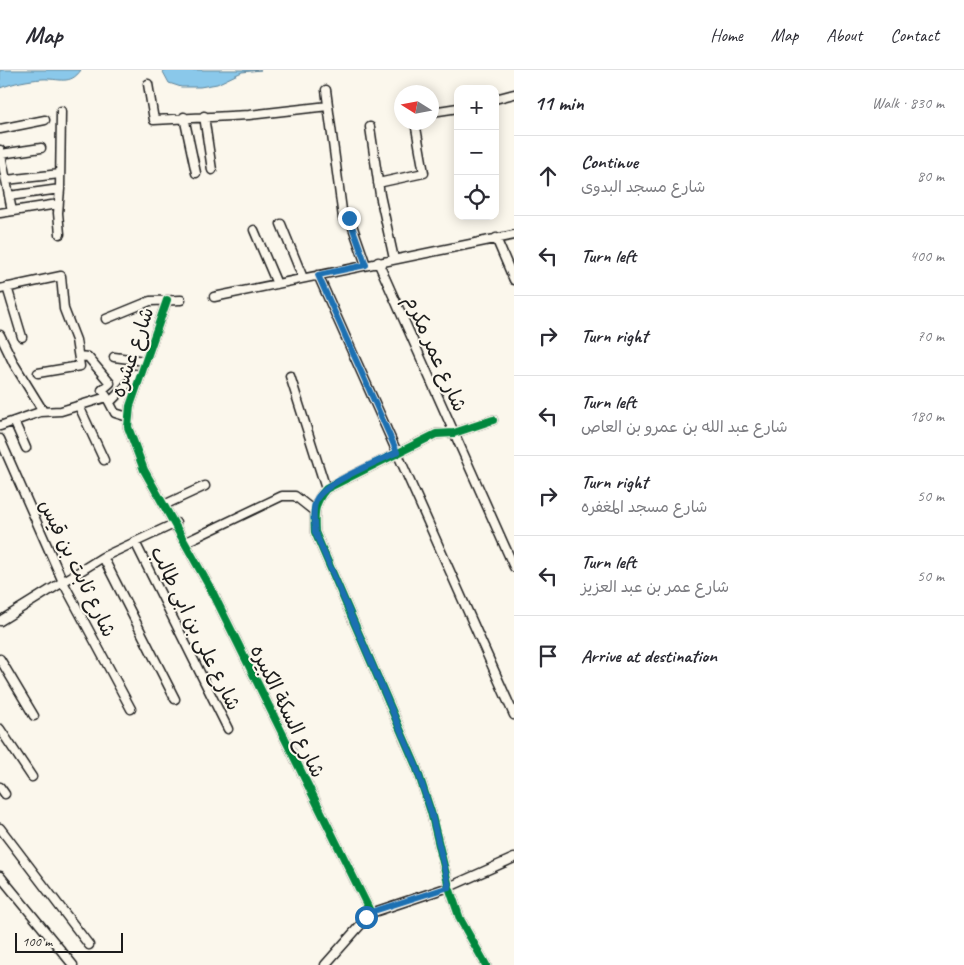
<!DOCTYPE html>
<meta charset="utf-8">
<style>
:root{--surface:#fff;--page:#f7f7f7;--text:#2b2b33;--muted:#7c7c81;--line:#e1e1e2}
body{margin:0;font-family:Caveat,"Playpen Sans Arabic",sans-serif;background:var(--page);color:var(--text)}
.controls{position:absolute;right:15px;top:15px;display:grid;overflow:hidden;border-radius:10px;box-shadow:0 2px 12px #0003}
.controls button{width:45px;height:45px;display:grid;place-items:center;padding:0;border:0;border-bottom:1px solid var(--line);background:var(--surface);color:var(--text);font:25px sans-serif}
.compass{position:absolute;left:394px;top:15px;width:45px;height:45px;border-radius:50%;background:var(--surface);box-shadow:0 2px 12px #0003;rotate:281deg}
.scale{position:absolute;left:15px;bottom:12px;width:108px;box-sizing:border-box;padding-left:5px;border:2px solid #1c1c1c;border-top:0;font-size:14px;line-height:18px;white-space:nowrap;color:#1c1c1c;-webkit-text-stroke:4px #fbf7ec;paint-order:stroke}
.stop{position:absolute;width:15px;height:15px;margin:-11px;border:4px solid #1f6fb2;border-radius:50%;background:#fff}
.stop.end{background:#1f6fb2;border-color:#fff;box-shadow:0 1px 5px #0008}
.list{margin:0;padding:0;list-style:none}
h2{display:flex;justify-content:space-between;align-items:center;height:65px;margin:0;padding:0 20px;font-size:21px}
h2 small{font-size:16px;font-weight:400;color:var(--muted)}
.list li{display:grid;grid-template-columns:32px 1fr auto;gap:15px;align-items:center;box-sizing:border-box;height:80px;padding:0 20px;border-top:1px solid var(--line)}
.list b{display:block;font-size:19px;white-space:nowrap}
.list p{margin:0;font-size:16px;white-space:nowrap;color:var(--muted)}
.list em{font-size:16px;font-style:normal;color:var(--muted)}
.icon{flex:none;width:28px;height:28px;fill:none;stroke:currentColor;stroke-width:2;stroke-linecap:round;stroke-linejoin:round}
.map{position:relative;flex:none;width:514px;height:895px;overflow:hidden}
header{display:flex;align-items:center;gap:30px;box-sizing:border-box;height:70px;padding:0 25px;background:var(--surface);border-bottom:1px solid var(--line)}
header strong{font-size:24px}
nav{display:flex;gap:28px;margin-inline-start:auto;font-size:18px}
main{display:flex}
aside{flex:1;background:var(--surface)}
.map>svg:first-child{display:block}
</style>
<header>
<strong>Map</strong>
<nav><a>Home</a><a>Map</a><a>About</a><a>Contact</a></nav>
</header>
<main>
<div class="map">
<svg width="514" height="895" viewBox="0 0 514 895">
<rect width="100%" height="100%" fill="#fbf7ec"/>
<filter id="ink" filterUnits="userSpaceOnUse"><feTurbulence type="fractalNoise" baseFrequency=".02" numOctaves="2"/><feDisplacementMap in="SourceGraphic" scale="10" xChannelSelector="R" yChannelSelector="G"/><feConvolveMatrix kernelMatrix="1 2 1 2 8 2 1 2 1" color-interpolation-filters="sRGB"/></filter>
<g filter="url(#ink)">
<path fill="#8ac8ea" stroke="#5e8398" d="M0,0H81C70,16 59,8 42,9C28,10 13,13 0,18Z
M162,0H261L242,2L217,14L200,17H181L169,13Z"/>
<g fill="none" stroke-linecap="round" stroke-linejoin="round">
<defs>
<path id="minor" d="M148,14L154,50L249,45L328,36
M326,20L343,148L350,149L366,195
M495,29L514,24
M432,42L458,38
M204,46L212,100
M184,47L196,103
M370,57L380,125L394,189
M0,59L45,50
M0,80L12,141
M1,84L41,78
M6,110L60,104
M378,113L424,103L415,52
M9,126L60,119
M0,143L58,134
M281,154L303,208
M254,160L277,214
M60,164L58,143L60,119L61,41
M496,168L514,210
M378,192L514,497
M318,205L514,645
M7,217L22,267
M0,219L61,206L64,239L76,270L80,296L38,303
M214,227L514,165
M167,230L130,336L128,357L144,400L213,523L371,843
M106,249L150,231L181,230
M0,265L14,294L43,341
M79,286L88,287L110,313L102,320
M114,287L145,291
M290,306L326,419
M105,324L115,343L128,347
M110,332L124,318L135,304
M79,336L104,390
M14,351L26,378
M0,356L40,342L61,341L107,327
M0,369L63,512L131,639
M164,435L205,416
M135,472L228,659
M186,472L282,426H295L314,441
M103,487L175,629
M0,551L103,487L176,453
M0,589L34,646
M0,659L32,707
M0,717L5,724
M0,758L89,875
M0,806L73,895
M325,895L371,843L449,817L514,788
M486,895L460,849L449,817L431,742L416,696L315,462C314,443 314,433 326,419L436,364L454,363L493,350"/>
</defs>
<use href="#minor" stroke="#1c1c1c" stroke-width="11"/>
<use href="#minor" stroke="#fbf7ec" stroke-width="8"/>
<defs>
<path id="cycleway" d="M167,230L130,336L128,357L144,400L213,523L371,843
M486,895L460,849L449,817L431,742L416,696L315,462C314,443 314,433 326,419L436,364L454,363L493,350"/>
</defs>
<use href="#cycleway" stroke="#fbf7ec" stroke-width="11"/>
<use href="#cycleway" stroke="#00873e" stroke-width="8"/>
</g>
</g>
<g fill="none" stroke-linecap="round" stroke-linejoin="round" filter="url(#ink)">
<path stroke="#1f6fb2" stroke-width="6" d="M349,148L366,195L318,205L397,382C378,392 325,412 316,430C312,440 314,452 315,462L416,696L431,742L449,817L374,841L366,847"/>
</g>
<g text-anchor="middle" stroke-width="4" stroke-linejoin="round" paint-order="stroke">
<g font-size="20" fill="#1c1c1c" stroke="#fbf7ec">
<text transform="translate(132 282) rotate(-71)" y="7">شارع عشره</text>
<text transform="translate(436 283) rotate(66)" y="7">شارع عمر مكرم</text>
<text transform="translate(78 498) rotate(64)" y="7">شارع ثابت بن قيس</text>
<text transform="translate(196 558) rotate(64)" y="7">شارع على بن ابى طالب</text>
<text transform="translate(288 641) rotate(64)" y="7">شارع السكة الكبيره</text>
</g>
</g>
</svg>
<div class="controls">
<button>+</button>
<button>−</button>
<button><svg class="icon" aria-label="locate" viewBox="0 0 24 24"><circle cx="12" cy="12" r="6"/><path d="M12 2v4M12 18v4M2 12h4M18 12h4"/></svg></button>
</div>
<svg class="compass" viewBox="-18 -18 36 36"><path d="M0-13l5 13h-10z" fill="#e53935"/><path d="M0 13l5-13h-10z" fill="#7c7c81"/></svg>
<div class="scale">100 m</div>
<div class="stop" style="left:366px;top:847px"></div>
<div class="stop end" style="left:349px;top:148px"></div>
</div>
<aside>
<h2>11 min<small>Walk · 830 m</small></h2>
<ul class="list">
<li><svg class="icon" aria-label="ahead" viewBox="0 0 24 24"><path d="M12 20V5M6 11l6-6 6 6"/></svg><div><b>Continue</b><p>شارع مسجد البدوى</p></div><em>80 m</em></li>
<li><svg class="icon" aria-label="left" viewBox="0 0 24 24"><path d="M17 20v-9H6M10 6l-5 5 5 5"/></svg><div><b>Turn left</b></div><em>400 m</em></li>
<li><svg class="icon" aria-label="right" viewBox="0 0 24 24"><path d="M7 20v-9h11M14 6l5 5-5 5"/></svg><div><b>Turn right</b></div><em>70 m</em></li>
<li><svg class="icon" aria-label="left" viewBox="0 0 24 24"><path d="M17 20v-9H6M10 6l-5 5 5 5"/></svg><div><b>Turn left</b><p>شارع عبد الله بن عمرو بن العاص</p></div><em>180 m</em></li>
<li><svg class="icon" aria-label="right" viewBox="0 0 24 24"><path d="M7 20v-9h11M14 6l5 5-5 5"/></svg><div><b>Turn right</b><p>شارع مسجد المغفره</p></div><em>50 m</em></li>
<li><svg class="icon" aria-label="left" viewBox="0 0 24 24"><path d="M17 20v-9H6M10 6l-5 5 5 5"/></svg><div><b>Turn left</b><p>شارع عمر بن عبد العزيز</p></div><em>50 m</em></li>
<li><svg class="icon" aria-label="arrive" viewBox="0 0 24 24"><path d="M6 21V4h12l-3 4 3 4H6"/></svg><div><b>Arrive at destination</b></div></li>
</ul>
</aside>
</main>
